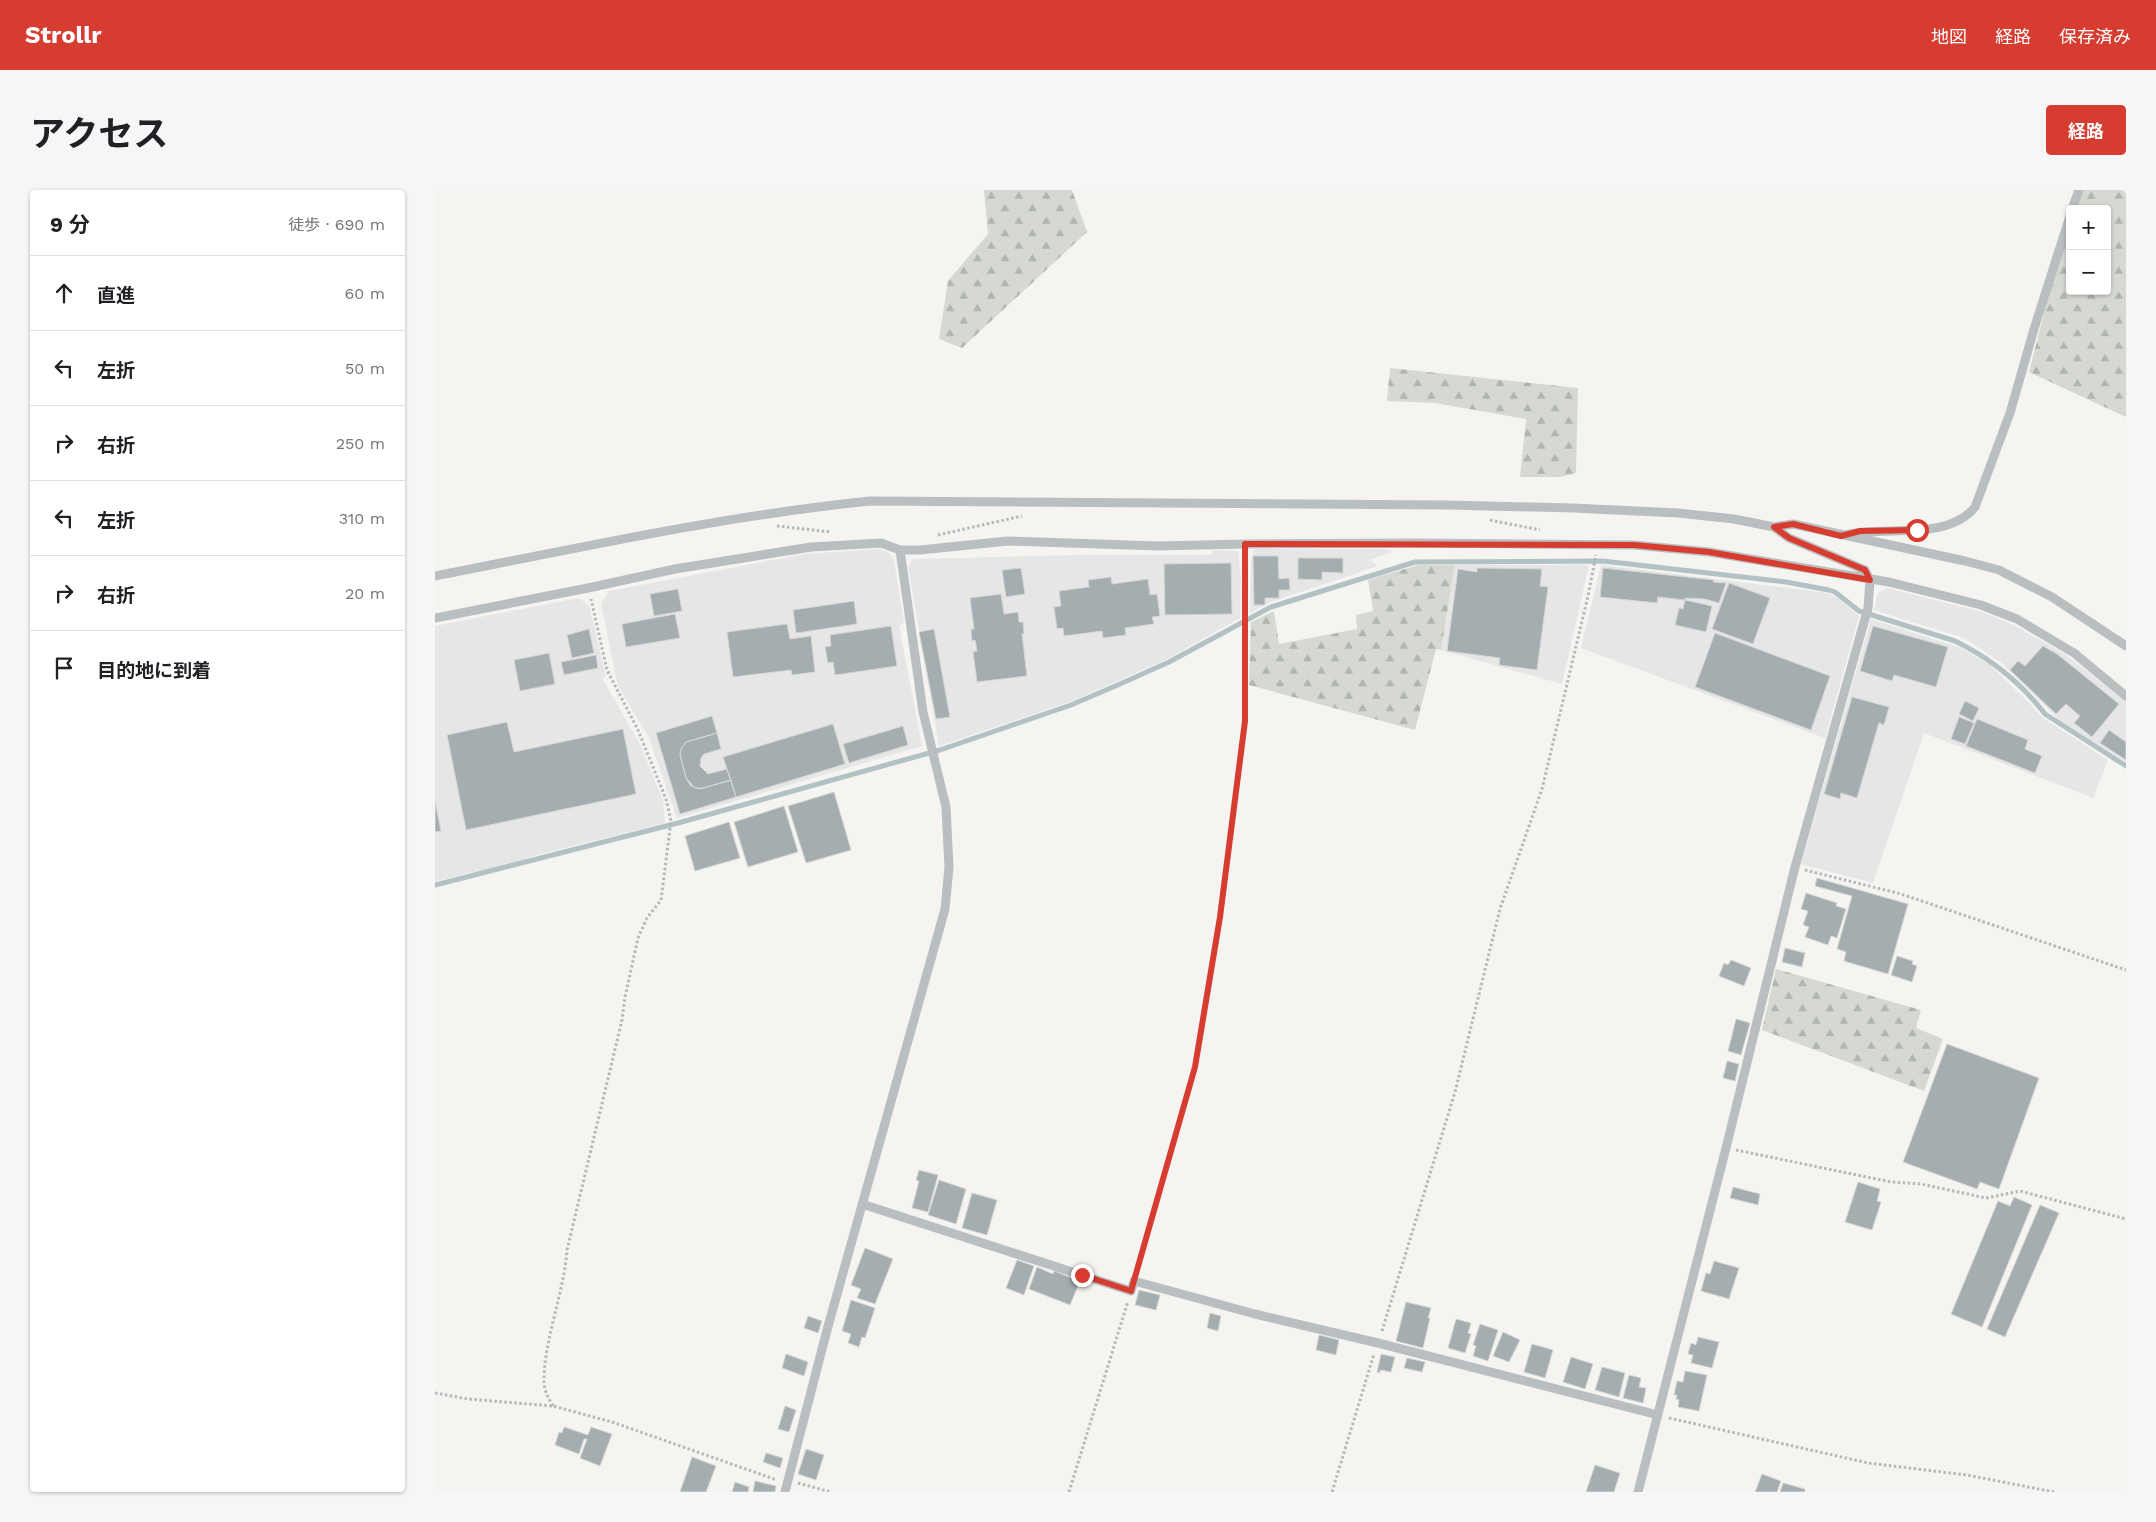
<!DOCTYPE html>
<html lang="ja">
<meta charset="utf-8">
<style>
:root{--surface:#fff;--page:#f6f6f6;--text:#202124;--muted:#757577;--line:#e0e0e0;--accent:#d73c30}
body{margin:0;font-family:"Work Sans","Noto Sans JP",sans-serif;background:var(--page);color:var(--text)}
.controls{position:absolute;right:15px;top:15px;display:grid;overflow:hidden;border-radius:5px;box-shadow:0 1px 4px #0004}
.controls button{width:45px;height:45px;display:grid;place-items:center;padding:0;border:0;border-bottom:1px solid var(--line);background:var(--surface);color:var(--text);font:25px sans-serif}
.stop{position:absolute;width:15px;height:15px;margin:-11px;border:4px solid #d73c30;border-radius:50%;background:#fff}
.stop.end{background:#d73c30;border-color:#fff;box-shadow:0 1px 5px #0008}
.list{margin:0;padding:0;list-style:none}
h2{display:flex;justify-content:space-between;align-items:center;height:65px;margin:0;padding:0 20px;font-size:21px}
h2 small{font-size:16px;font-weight:400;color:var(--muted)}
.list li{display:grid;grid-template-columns:32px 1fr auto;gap:15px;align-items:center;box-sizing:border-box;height:75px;padding:0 20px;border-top:1px solid var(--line)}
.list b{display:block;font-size:19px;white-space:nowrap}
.list em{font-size:16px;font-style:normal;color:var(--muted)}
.icon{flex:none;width:28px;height:28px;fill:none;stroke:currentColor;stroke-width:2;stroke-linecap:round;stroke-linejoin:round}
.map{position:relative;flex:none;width:1691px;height:1302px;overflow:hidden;border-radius:5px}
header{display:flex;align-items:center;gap:30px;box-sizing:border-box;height:70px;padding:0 25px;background:var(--accent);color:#fff}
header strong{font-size:24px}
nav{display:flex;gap:28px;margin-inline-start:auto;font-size:18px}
.intro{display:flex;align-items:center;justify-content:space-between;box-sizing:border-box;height:120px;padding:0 30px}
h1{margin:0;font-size:35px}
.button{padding:12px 22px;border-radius:5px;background:var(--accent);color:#fff;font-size:18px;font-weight:700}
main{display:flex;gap:30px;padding:0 30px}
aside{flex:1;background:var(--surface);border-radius:5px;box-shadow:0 1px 4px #0004}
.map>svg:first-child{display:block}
</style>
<header>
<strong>Strollr</strong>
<nav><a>地図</a><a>経路</a><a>保存済み</a></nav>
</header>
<div class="intro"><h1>アクセス</h1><a class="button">経路</a></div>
<main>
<aside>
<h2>9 分<small>徒歩 · 690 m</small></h2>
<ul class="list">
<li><svg class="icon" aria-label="ahead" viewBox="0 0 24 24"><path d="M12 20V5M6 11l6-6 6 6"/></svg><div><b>直進</b></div><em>60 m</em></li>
<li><svg class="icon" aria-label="left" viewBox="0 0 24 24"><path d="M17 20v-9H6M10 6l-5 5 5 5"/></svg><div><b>左折</b></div><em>50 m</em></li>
<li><svg class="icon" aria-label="right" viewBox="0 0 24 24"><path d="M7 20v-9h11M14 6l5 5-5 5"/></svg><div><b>右折</b></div><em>250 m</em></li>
<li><svg class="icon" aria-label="left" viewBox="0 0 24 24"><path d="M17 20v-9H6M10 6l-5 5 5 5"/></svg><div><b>左折</b></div><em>310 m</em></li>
<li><svg class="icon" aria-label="right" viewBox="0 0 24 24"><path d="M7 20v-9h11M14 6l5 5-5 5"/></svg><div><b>右折</b></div><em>20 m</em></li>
<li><svg class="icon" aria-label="arrive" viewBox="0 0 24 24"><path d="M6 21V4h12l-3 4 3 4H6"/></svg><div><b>目的地に到着</b></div></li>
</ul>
</aside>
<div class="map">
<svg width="1691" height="1302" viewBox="0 0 1691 1302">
<defs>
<pattern id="forest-firs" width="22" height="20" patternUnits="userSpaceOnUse" patternTransform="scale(1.25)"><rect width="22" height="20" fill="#d5d9d1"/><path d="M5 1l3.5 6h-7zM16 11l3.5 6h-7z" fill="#b1b5af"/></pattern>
</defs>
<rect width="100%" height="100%" fill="#f5f4f1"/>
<path fill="#e5e6e5" d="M443,359L453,362L459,371L469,433L464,436L487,556L242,628L214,548L183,496L166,414L174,401L370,364Z
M819,359H951L957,362L935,370L943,376L833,413L815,423L816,370Z
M778,360L803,361L806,388L805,428L734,468L637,511L504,556L473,377L478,369L641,365H776Z
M1020,375H1154L1127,494L1006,460Z
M1166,375L1393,403L1404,409L1424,426L1390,548L1146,458Z
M1453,398L1547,422L1577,434L1630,464L1691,511V572L1625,531L1567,473L1529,448L1439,420L1443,403Z
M143,408L154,415L171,486L167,488L205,554L228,611L230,633L102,665L60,679L33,683L0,692V436Z
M1436,429L1526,458L1554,474L1594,513L1608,528L1673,570L1658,608L1489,543L1438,693L1366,674Z"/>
<path fill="url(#forest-firs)" d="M549,0H637L652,42L527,158L504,149L513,91L553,44Z
M1641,0H1691V227L1594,182L1635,23V101H1672V19H1636Z
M955,178L1143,198L1141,283L1126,287H1085L1091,229L1000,213L952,211Z
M983,375H1020L1006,460L1001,459L980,540L814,495L816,432L839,421L844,454L922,439L921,425L938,421L933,390Z
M1341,779L1486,820L1481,838L1508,849L1489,901L1327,840Z"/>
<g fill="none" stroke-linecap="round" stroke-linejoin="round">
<path stroke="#b2c1c3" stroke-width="5" d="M0,695L243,633L505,560L636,515L685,494L734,472L836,417L980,372L1168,371L1351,392L1394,400L1400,402L1424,421L1520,451C1555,468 1586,493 1610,524L1691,576"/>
</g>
<path fill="#a4adb0" stroke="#d6d6d4" d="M818,366H843L844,389L854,388L855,400H844V408H830V415H819Z
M863,368H908V383L887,382V390L863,389Z
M796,373L797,424L730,425L729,374Z
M586,378L590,404L571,407L567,380Z
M1042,378L1107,379L1105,396L1113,397L1102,480L1064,475L1065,468L1012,461L1023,379L1042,382Z
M1168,378L1279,390L1278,392L1291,393L1284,413L1270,409L1250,408V410L1223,407L1222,413L1165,407Z
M676,387L677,394L713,389L715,405L722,404L725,426L717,427L719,434L690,438L691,445L668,448L667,441L629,446L628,438L622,439L619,417L626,416L624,401L654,397L653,390Z
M1294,393L1335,408L1318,454L1277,439Z
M243,399L247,421L219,426L215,404Z
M566,404L569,424L583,422L584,432H588L589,444H587L592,486L542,492L538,462L542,461L540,450L537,451L536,439H539L535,408Z
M1250,410L1277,416L1271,442L1240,435L1244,418L1248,419Z
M419,411L422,434L361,443L358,420Z
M240,424L245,448L191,457L187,434Z
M352,434L355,449L376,446L380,482L357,485L356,480L298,487L292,442Z
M456,436L462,476L400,485L398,472L393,473L390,457L396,456L395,445Z
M1438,436L1513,457L1501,497L1459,485L1457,491L1425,481Z
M154,439L159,463L137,468L132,445Z
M499,439L515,527L501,529L484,442Z
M1280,443L1395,486L1376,540L1260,497Z
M1608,456L1622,464L1684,514L1657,547L1639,533L1645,526L1631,514L1621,524L1575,480L1583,471L1590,476Z
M114,463L120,494L85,501L79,470Z
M161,465L163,478L129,485L126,472Z
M1417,507L1454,517L1449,535L1444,533L1422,608L1406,603L1405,609L1389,604Z
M1530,511L1544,518L1538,531L1524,524Z
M277,526L282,543L251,552L246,559L245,565L251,588L256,596L264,599L296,590L301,607L245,624L221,543Z
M1524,527L1539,533L1530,554L1516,549Z
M1542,529L1593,550L1590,559L1607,566L1600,583L1531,556Z
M72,532L79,562L188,539L201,604L31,640L12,545Z
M398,534L410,574L301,607L288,567Z
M468,536L473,555L414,573L408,554Z
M1674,540L1691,552V570L1665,553Z
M282,543L286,559L269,564L266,568L265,576L273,584L292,579L296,590L269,598H260L251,588L245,565L246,559L251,552Z
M399,602L416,660L371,673L353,616Z
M0,611L6,641L0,642Z
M349,616L363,662L313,677L299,632Z
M294,632L305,668L260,681L250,646Z
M1382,688L1473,714L1453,784L1409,771L1411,762L1402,759L1417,706L1380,696Z
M1371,703L1402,713L1401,716L1411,719L1402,748L1396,746L1393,755L1370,747L1374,737L1368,735L1373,721L1366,719Z
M1350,758L1370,763L1367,777L1347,772Z
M1462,766L1478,771L1477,774L1482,776L1477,792L1456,785Z
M1296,770L1316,778L1309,796L1284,786L1289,773L1293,775Z
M1301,829L1315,833L1306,865L1293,861Z
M1512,854L1604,888L1564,999L1545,992L1542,999L1468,972Z
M1292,871L1304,874L1300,891L1288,888Z
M484,980L503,985L493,1022L477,1018L484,991L481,990Z
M504,990L531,999L521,1034L493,1025Z
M1423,992L1445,999L1442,1011L1446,1012L1437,1040L1410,1032Z
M1298,997L1325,1004L1323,1015L1295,1008Z
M537,1003L562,1010L552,1045L527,1038Z
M1579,1007L1597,1015L1547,1137L1516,1124L1563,1011L1575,1016Z
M1605,1015L1624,1023L1570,1147L1552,1139Z
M430,1058L458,1069L440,1114L422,1108L426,1099L416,1095Z
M582,1070L599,1076L589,1105L571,1098Z
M1279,1071L1304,1078L1294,1109L1266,1101L1271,1083L1275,1084Z
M602,1077L618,1084L619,1081L645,1091L635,1115L594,1099Z
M704,1100L725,1105L721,1120L700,1115Z
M416,1110L440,1118L430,1148L427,1147L424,1157L413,1153L416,1144L407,1141Z
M971,1112L996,1118L993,1128H995L988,1158L961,1151Z
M775,1123L786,1126L783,1141L772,1138Z
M373,1126L387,1131L383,1143L369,1138Z
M1021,1129L1036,1133L1033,1143L1036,1144L1030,1163L1013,1158Z
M1045,1134L1063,1140L1053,1171L1038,1166L1041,1156L1038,1155Z
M1068,1142L1085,1150L1074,1172L1058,1166Z
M884,1145L904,1150L901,1165L881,1160Z
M1263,1147L1284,1152L1277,1178L1256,1173L1258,1165L1253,1164L1256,1153L1261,1155Z
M1097,1154L1118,1160L1110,1188L1089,1182Z
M351,1164L373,1172L369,1186L347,1178Z
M946,1164L960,1167L956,1182L945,1180V1183L942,1182Z
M1136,1167L1158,1174L1150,1199L1128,1192Z
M972,1168L990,1172L987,1182L969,1178Z
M1167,1177L1190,1183L1184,1207L1160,1200Z
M1250,1181L1272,1185L1264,1221L1243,1217L1244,1210L1241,1209L1242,1205H1239L1242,1191L1248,1192Z
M1194,1185L1206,1188L1204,1197L1211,1198L1208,1213L1188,1208Z
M350,1216L361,1220L354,1242L343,1239Z
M129,1237L153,1245L156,1237L177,1244L165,1276L145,1268L152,1249H149L144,1264L120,1255L124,1242L127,1243Z
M371,1259L389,1265L381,1290L363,1284Z
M331,1263L348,1268L345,1278L328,1272Z
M257,1267L281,1276L271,1302H245Z
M1160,1275L1185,1283L1179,1302H1151Z
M1327,1284L1346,1291L1342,1302H1320Z
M320,1291L341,1296L340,1302H318Z
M300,1292L314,1297L313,1302H297Z
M1348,1293L1370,1299V1302H1345Z"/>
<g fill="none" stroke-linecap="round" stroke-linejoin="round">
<path stroke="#b4b8ba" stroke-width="3" stroke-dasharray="2.5 2.5" stroke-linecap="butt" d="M1055,330L1105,340
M342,336L396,342
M503,345L587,326
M1370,680L1466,704L1691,780
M1301,960L1456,992L1486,994L1551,1008L1585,1001L1691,1029
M702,1081L760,877L785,727L810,531V366
M947,1141L1020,902L1065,719L1107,599L1153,406L1161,365
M0,1203L33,1209L118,1216L177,1232L342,1290
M118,1216C113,1208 109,1200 109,1191C109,1149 129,1103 132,1060L187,830L190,807L203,748L212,728L226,710L236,631L231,609L203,540L172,480L156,409
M1234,1228L1433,1273L1532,1285L1619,1302
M363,1293L396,1302
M634,1302L693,1111
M897,1302L939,1164"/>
<path stroke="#b9bfc1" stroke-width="9" d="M1637,19L1644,0
M1410,345C1449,335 1512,352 1540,317L1575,223L1599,139L1635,26
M0,386C144,358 288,326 435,311L1012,315L1138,318L1243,323L1299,329L1339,337L1358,334L1530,371L1564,380L1617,407L1691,456
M0,428L153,398L240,379L376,357L446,353L465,360H485L573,351L723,356L810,354L982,353L1199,355L1274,362L1454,392L1546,415L1582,429L1639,463L1691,506
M427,1014L696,1101L699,1091L820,1124L943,1153L1223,1225
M350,1302L392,1140L510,719L514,677L511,617L488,522L465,360
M1203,1302L1291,958L1360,677L1433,418L1435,390L1430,380L1354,348L1339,337"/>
</g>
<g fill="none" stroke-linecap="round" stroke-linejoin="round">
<path stroke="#d73c30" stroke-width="6" d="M647,1085L696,1101L760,877L785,727L810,531V354L1199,355L1274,362L1435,390L1430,380L1354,348L1339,337L1358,334L1406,346L1425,341L1482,340"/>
</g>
</svg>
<div class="controls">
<button>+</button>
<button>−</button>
</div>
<div class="stop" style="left:1482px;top:340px"></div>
<div class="stop end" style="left:647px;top:1085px"></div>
</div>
</main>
